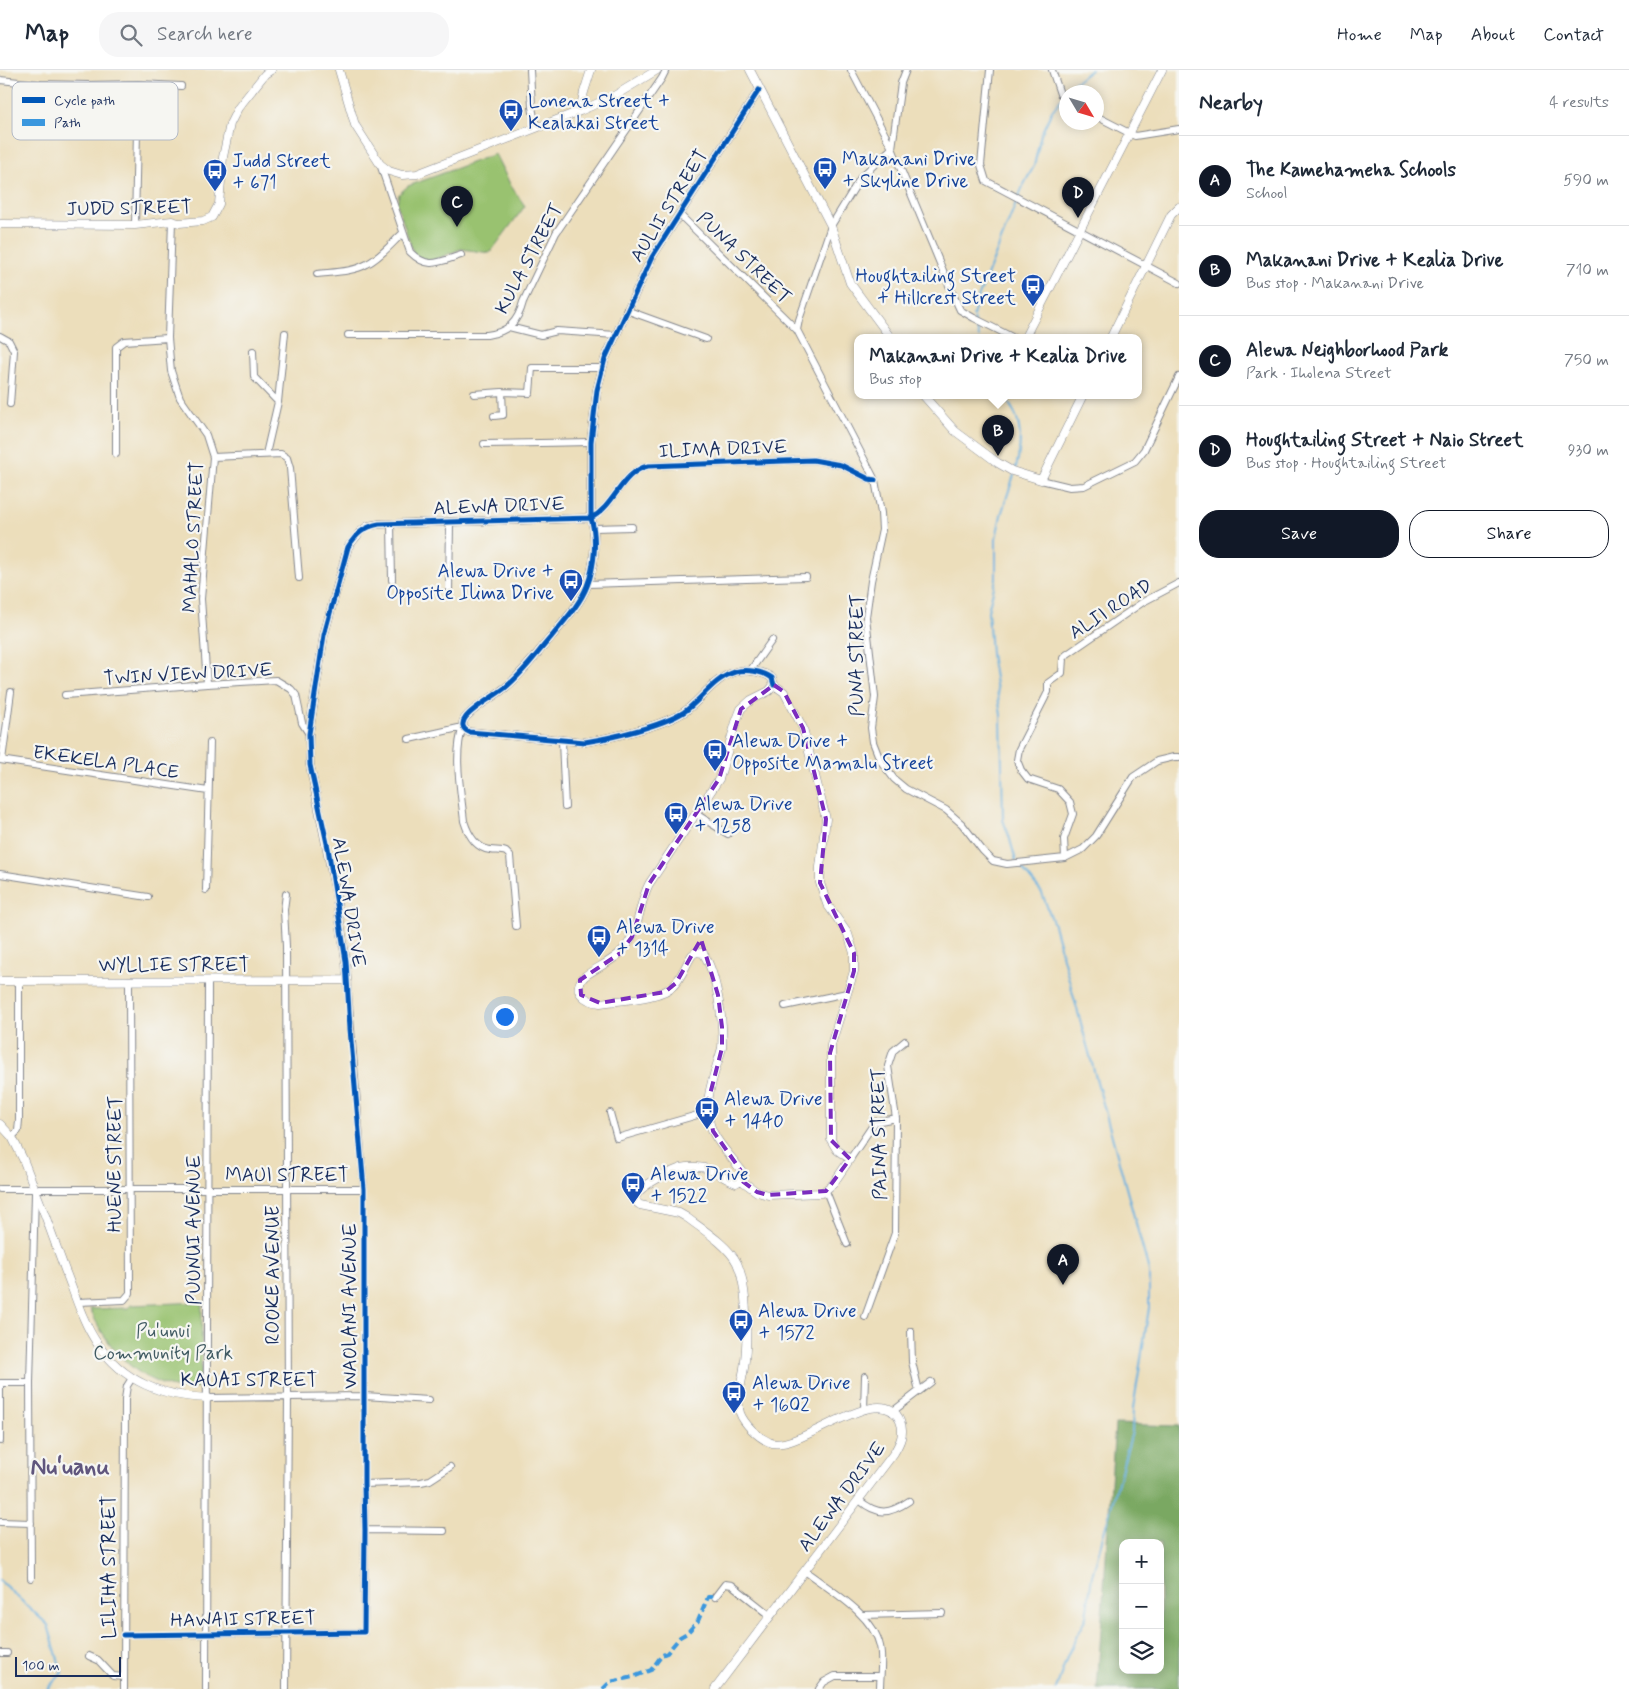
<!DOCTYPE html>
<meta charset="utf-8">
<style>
:root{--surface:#fff;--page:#f6f6f7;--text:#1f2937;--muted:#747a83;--line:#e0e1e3;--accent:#111827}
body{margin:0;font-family:Mynerve,sans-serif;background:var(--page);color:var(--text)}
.controls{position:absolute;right:15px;bottom:15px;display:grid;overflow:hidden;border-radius:10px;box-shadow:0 2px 12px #0003}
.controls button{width:45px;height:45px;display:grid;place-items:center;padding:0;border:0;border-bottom:1px solid var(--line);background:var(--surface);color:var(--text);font:25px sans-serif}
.compass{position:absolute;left:1059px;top:15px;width:45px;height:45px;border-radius:50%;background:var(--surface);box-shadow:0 2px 12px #0003;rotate:128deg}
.scale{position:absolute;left:15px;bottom:12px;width:106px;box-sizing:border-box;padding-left:5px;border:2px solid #1b2f5e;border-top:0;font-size:14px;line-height:18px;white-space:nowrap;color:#1b2f5e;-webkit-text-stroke:4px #f6f6f2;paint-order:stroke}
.you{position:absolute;left:504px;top:946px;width:18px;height:18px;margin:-12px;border:4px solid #fff;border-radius:50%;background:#1a73e8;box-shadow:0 0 0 8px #1a73e833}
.badge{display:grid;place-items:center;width:32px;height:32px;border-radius:50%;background:var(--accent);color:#fff;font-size:16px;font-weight:700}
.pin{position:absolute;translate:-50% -41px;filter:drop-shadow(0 1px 2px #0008)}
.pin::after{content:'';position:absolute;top:26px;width:18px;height:15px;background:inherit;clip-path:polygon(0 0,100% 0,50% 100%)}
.popup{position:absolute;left:854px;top:264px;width:288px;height:65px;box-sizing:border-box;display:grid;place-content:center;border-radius:10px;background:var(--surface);filter:drop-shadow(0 1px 4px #0005);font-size:16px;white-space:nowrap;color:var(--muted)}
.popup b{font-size:19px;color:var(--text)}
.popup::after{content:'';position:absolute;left:50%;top:100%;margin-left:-10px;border:10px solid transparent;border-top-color:var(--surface)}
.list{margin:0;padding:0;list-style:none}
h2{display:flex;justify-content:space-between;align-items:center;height:65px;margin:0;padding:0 20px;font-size:21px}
h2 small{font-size:16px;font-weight:400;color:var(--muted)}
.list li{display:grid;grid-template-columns:32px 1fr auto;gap:15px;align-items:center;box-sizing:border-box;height:90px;padding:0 20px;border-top:1px solid var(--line)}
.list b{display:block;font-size:19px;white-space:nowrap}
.list p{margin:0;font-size:16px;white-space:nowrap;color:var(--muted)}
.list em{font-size:16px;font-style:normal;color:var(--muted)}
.actions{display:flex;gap:10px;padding:15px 20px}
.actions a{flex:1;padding:11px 0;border:1px solid var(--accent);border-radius:20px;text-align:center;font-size:18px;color:var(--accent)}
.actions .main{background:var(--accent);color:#fff}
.icon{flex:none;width:28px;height:28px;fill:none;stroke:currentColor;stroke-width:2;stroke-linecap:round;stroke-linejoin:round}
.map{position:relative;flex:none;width:1179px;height:1619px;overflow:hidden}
header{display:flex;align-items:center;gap:30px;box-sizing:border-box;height:70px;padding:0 25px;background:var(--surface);border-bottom:1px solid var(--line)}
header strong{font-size:24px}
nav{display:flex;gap:28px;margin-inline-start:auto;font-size:18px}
.search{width:350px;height:45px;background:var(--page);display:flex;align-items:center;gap:12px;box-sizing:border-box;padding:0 18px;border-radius:20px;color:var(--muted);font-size:19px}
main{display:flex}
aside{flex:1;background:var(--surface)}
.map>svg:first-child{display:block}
</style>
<header>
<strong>Map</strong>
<div class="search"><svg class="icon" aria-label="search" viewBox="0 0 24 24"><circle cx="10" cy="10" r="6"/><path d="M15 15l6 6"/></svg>Search here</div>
<nav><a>Home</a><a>Map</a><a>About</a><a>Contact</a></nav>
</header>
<main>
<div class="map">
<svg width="1179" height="1619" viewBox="0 0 1179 1619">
<rect width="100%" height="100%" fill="#f6f6f2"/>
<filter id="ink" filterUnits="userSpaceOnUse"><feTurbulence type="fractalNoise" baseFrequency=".02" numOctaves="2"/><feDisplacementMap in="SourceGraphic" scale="10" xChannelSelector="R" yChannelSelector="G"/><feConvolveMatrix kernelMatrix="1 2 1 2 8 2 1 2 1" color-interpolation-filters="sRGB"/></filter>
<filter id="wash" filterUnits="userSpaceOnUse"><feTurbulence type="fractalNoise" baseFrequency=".0096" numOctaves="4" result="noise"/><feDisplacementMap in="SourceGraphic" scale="20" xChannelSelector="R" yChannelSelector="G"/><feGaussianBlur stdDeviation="1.12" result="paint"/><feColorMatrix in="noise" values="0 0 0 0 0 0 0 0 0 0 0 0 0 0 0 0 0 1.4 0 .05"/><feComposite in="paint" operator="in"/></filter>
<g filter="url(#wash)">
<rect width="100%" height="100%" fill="#ecdebb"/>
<path fill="#99c26f" stroke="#5a7866" d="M495,84L511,116L525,136L490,183L461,179L429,192L414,185L397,134L399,124L408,116Z
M202,1232L201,1317C192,1318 183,1319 174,1317C134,1310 105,1274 90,1239L128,1238L131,1235Z"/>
<path fill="#7aa862" stroke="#4a6c60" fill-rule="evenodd" d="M1115,1354L1179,1356V1619H1097ZM1123,1473H1160V1600H1123Z"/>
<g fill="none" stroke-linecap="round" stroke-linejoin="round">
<path stroke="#67b0df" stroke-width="2" d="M1067,22L1074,13L1091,0
M973,246L978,228L1023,116L1034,96L1041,64L1052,41L1066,23
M974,250L979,267
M1004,325C1008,333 1015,341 1017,349C1022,365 1020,385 1015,401
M1014,405L1001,445L996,468V509L988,541L991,584L1001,645L1003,750L1009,766L1016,791
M1019,795L1042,823L1054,855L1149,1201V1238L1133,1339L1132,1362L1092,1506L1086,1547L1068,1584L1056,1619
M0,1511L48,1555L62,1603L47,1619"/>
</g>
</g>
<g filter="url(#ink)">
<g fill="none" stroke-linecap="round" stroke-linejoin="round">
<defs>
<path id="minor" d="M530,0L532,37L536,57
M851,0L892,78L951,220L960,240L974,248L1012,267
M990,0L981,95L986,111L1179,213
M1052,0L1060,24L1066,29
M0,10L38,14L88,15L138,14L181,16
M1096,46L1135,66L1179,59
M380,94L410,182C428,200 439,192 461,185
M679,144L797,260L875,410L881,443L882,460L871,511L866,547L875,627L871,658L873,672L880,690L894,709L906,719L946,740L962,754L983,781L993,791L1007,794L1065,788L1083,779L1096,766L1133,707L1157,691L1174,687H1179
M172,151L168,268L171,301L180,328L206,365L213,387L201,529L207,614
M135,155L138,14
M317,204C334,202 353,202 367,194C381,187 392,173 403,163
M626,240L706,269
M509,257L541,265L557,261L616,265
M797,260L799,250L831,156L861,107L892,78L901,13L906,0
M348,265H487C508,262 518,252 523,232L556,163L662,8L666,0
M0,266L9,271L14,281L10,334
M253,281L254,307L278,332
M474,324L502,322L530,323L532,298H602
M494,346L503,345L502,322
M484,374L591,372
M116,384V277L124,271L168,268
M266,384L278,332L285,263
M213,387L281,384L287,388L290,398L299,508
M1041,410L1070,417L1084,416L1135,391L1144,380L1179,307
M591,448C615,436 621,402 648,396L813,390L841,395L869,409L875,410
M391,453L392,510
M594,458L632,457
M588,514L806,507
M449,523L450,452
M750,601L772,570
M65,625L207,614L276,610L291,619L296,625L302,653L309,664
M463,657C453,684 461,722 464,751C468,764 476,778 490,780C495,781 501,780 506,782L510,786L516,856
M409,669L463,657
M562,671L565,737
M0,690L208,721
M2,690L11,622
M696,744L728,764
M1065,788L1064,769L1073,744L1070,732L1058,719L1028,709L1021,700L1017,690L1019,679L1048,622V613L1062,603L1063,588L1066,585L1143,532L1179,513
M0,804L148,827
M206,820L210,673
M286,824L284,840L286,876L288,1326L286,1619
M785,936L847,923
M610,1043L617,1068L708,1042
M12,1067L18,1061L19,1050V911
M850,1089L875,1052L896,1048
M0,1119H364
M826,1121L847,1174
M78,1232L124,1230L130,1223L129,910
M865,1247L895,1163L896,1048L888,996L893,981L905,971
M911,1261L912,1292L919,1321
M0,1313H30
M208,1328L364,1326L429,1330
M864,1340L865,1306
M892,1342L931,1312
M0,1371V1313
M364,1414L421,1412L430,1410L450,1397
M859,1430C878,1446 890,1444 909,1431
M0,1452L31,1453
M365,1460L444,1461
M805,1501C830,1520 873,1544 880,1576C883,1590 880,1605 880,1619
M31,1508L30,1313L35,1123
M715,1527L725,1514L732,1515L771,1546
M862,1545L942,1543
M123,1565L364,1562L365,1460L364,1414V1119L347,910
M0,1583H7
M89,1586L98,1590L113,1606L124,1607
M124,1619L125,1329L127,1316L132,1308
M206,1619L208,910
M819,1619L824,1612L835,1606H880"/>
<path id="tertiary" d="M339,0L355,55L380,94L389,101L402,105L417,104L580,41L614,26L657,0
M750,0L831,156L850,213L890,267
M759,20L652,187L605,289L597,320L591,372V448C597,467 595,496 587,516C580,534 565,550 552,566C537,583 524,602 506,617C495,626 474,637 466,647C461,653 462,659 469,662L585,672C611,668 662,656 684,642C701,630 714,608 735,602C746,599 763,601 772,608L774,615
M580,41L584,22L591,0
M0,154L135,155L172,151L179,153L203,151L212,147L219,134L223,87L230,54L238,38L265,4L271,0
M1025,267L1162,0
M1111,267L1171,145L1179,137
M923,325L955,361L998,393L1012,401L1041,410L1083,325
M0,911L347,910L346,891L335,819L310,695L309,664L324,565L348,477L360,462L368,456L379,454L591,448
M0,1054L12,1067L23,1089C38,1126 52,1163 65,1200C75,1224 82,1251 97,1273C124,1313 162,1326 208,1328
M741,1110L743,1107V1103C734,1089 720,1077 713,1062C700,1036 715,1003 722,978C724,954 717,903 703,883L696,882L692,885C686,894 682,907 674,915C662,929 619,930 600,933C585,931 570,921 585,906C597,897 614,891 624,879C640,861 638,835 649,814L719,709L736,652L741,639L751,630L769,621L774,615
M741,1110L757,1122L768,1125L822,1123L833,1114L850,1089L837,1080L831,1070V975L854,901V883L848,864L827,834L820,813V797L826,749L803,658L784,622L774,615
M715,1619L894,1383C900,1373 905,1363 900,1351C882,1306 796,1386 769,1372C758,1367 744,1354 740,1343C736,1329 742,1312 744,1298C748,1271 748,1217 737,1193C728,1175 702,1159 686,1147L679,1143L640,1135C620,1123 672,1101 681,1098C686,1097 692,1096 697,1097C712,1097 722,1108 736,1113L741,1110"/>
</defs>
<use href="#minor" stroke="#84868c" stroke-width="8"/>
<use href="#tertiary" stroke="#84868c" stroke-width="9"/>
<use href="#minor" stroke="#fff" stroke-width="6"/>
<use href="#tertiary" stroke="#fff" stroke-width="8"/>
<path stroke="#3a97de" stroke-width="4" stroke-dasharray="8 4" stroke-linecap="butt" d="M603,1619L610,1612L633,1607L651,1600L662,1585L667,1583L680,1567L687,1563L698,1551L708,1527H715"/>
<defs>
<path id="cycleway" d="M759,20L652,187L605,289L597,320L591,372V448C597,467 595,496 587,516C580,534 565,550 552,566C537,583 524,602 506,617C495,626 474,637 466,647C461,653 462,659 469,662L585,672C611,668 662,656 684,642C701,630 714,608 735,602C746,599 763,601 772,608L774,615
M123,1565L364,1562L365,1460L364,1414V1119L350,959L346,891L328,778L310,695L309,664L324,565L348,477C356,464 364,457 379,454L591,448C615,436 621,402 648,396L813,390L841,395L869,409L875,410"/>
</defs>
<use href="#cycleway" stroke="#f6f6f2" stroke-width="8"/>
<use href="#cycleway" stroke="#0057b8" stroke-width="5"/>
</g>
</g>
<path fill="none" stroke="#7b2cbf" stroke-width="4" stroke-dasharray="10 6" stroke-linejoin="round" d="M774,615L784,622L803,658L826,749L820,813L854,883V901L830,983L831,1070L850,1089L826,1121L768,1125L757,1122L741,1110L744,1105L713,1061L708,1032L722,978V957L718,925L701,869L676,913L665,922L600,933L581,925L580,910L619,884L632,867L649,814L719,709L741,639Z"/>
<defs>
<symbol id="bus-pin" viewBox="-11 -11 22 30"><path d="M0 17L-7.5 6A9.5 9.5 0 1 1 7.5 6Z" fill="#1a4fb4" stroke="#f6f6f2"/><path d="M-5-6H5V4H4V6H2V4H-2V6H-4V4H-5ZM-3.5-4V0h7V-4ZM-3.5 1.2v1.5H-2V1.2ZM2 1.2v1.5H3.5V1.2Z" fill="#fff"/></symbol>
</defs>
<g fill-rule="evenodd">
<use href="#bus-pin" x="497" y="27" width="28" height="38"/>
<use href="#bus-pin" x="811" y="85" width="28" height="38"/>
<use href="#bus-pin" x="201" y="87" width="28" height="38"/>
<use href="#bus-pin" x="1019" y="202" width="28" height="38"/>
<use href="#bus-pin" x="557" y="497" width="28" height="38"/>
<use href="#bus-pin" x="701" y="667" width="28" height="38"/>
<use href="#bus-pin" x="662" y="730" width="28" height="38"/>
<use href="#bus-pin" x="585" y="853" width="28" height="38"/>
<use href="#bus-pin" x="693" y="1025" width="28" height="38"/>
<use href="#bus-pin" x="619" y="1100" width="28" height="38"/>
<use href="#bus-pin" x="727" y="1237" width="28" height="38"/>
<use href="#bus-pin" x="720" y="1309" width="28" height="38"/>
</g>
<g text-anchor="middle" stroke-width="4.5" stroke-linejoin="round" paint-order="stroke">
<g font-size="19" fill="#164399" stroke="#f6f6f2" text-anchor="start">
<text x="528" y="37">Lonena Street +<tspan x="528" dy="22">Kealakai Street</tspan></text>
<text x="842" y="95">Makanani Drive<tspan x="842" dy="22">+ Skyline Drive</tspan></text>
<text x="232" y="97">Judd Street<tspan x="232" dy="22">+ 671</tspan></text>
<text x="1016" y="212" text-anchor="end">Houghtailing Street<tspan x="1016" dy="22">+ Hillcrest Street</tspan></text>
<text x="554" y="507" text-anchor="end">Alewa Drive +<tspan x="554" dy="22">Opposite Ilima Drive</tspan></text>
<text x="732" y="677">Alewa Drive +<tspan x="732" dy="22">Opposite Mamalu Street</tspan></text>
<text x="694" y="740">Alewa Drive<tspan x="694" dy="22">+ 1258</tspan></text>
<text x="616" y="863">Alewa Drive<tspan x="616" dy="22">+ 1314</tspan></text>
<text x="724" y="1035">Alewa Drive<tspan x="724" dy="22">+ 1440</tspan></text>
<text x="650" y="1110">Alewa Drive<tspan x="650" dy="22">+ 1522</tspan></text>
<text x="758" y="1247">Alewa Drive<tspan x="758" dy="22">+ 1572</tspan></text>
<text x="752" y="1319">Alewa Drive<tspan x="752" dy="22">+ 1602</tspan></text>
</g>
<g font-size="19" fill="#1b2f5e" stroke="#f6f6f2">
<text transform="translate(668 135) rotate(-58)" y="7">AULII STREET</text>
<text transform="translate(129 137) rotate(-1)" y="7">JUDD STREET</text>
<text transform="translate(745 187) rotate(44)" y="7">PUNA STREET</text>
<text transform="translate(528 188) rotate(-62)" y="7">KULA STREET</text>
<text transform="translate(723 378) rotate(-2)" y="7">ILIMA DRIVE</text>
<text transform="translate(499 435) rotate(-2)" y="7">ALEWA DRIVE</text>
<text transform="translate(192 467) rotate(-87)" y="7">MAHALO STREET</text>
<text transform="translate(1110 538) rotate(-33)" y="7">ALII ROAD</text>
<text transform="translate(856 585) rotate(-90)" y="7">PUNA STREET</text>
<text transform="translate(188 603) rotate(-3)" y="7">TWIN VIEW DRIVE</text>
<text transform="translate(106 691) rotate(8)" y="7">EKEKELA PLACE</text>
<text transform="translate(350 832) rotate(81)" y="7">ALEWA DRIVE</text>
<text x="174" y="901">WYLLIE STREET</text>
<text transform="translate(878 1064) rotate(-91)" y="7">PAINA STREET</text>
<text transform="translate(114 1094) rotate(-90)" y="7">HUENE STREET</text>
<text x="287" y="1111">MAUI STREET</text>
<text transform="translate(193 1160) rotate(-90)" y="7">PUUNUI AVENUE</text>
<text transform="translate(272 1205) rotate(-90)" y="7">ROOKE AVENUE</text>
<text transform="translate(349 1236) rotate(-90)" y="7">WAOLANI AVENUE</text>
<text x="249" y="1316">KAUAI STREET</text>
<text transform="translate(841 1426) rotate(-53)" y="7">ALEWA DRIVE</text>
<text transform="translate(108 1497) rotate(-90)" y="7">LILIHA STREET</text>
<text transform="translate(243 1548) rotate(-1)" y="7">HAWAII STREET</text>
</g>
<g font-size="19" fill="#415b63" stroke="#f6f6f2">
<text x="163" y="1267">Pu'unui<tspan x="163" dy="22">Community Park</tspan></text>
</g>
<g font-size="24" font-weight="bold" fill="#60567d" stroke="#f6f6f2">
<text x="70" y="1404">Nuʻuanu</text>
</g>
</g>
<rect x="12" y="12" width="166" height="58" rx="8" fill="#f6f6f2" stroke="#b4bac6" stroke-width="1"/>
<rect x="22" y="27" width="23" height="6" fill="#0057b8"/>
<rect x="22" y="49" width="23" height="7" fill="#3a97de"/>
<g font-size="14" fill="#1b2f5e">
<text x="54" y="35">Cycle path</text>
<text x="54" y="57">Path</text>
</g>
</svg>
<div class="controls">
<button>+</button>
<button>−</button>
<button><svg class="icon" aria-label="layers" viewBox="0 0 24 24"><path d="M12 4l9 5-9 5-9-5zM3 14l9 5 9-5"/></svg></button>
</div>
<svg class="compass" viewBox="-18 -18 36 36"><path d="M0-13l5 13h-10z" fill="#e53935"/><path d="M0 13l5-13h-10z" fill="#747a83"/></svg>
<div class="scale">100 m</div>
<div class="you"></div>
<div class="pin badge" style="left:1063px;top:1215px">A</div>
<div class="pin badge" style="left:998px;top:386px">B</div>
<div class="popup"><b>Makanani Drive + Kealia Drive</b>Bus stop</div>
<div class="pin badge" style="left:457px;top:157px">C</div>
<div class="pin badge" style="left:1078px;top:148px">D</div>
</div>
<aside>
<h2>Nearby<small>4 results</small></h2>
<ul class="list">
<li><span class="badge">A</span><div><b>The Kamehameha Schools</b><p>School</p></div><em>590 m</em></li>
<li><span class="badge">B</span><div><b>Makanani Drive + Kealia Drive</b><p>Bus stop · Makanani Drive</p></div><em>710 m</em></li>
<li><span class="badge">C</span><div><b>Alewa Neighborhood Park</b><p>Park · Iholena Street</p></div><em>750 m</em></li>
<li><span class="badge">D</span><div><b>Houghtailing Street + Naio Street</b><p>Bus stop · Houghtailing Street</p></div><em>930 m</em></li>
</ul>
<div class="actions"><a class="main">Save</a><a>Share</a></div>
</aside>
</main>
